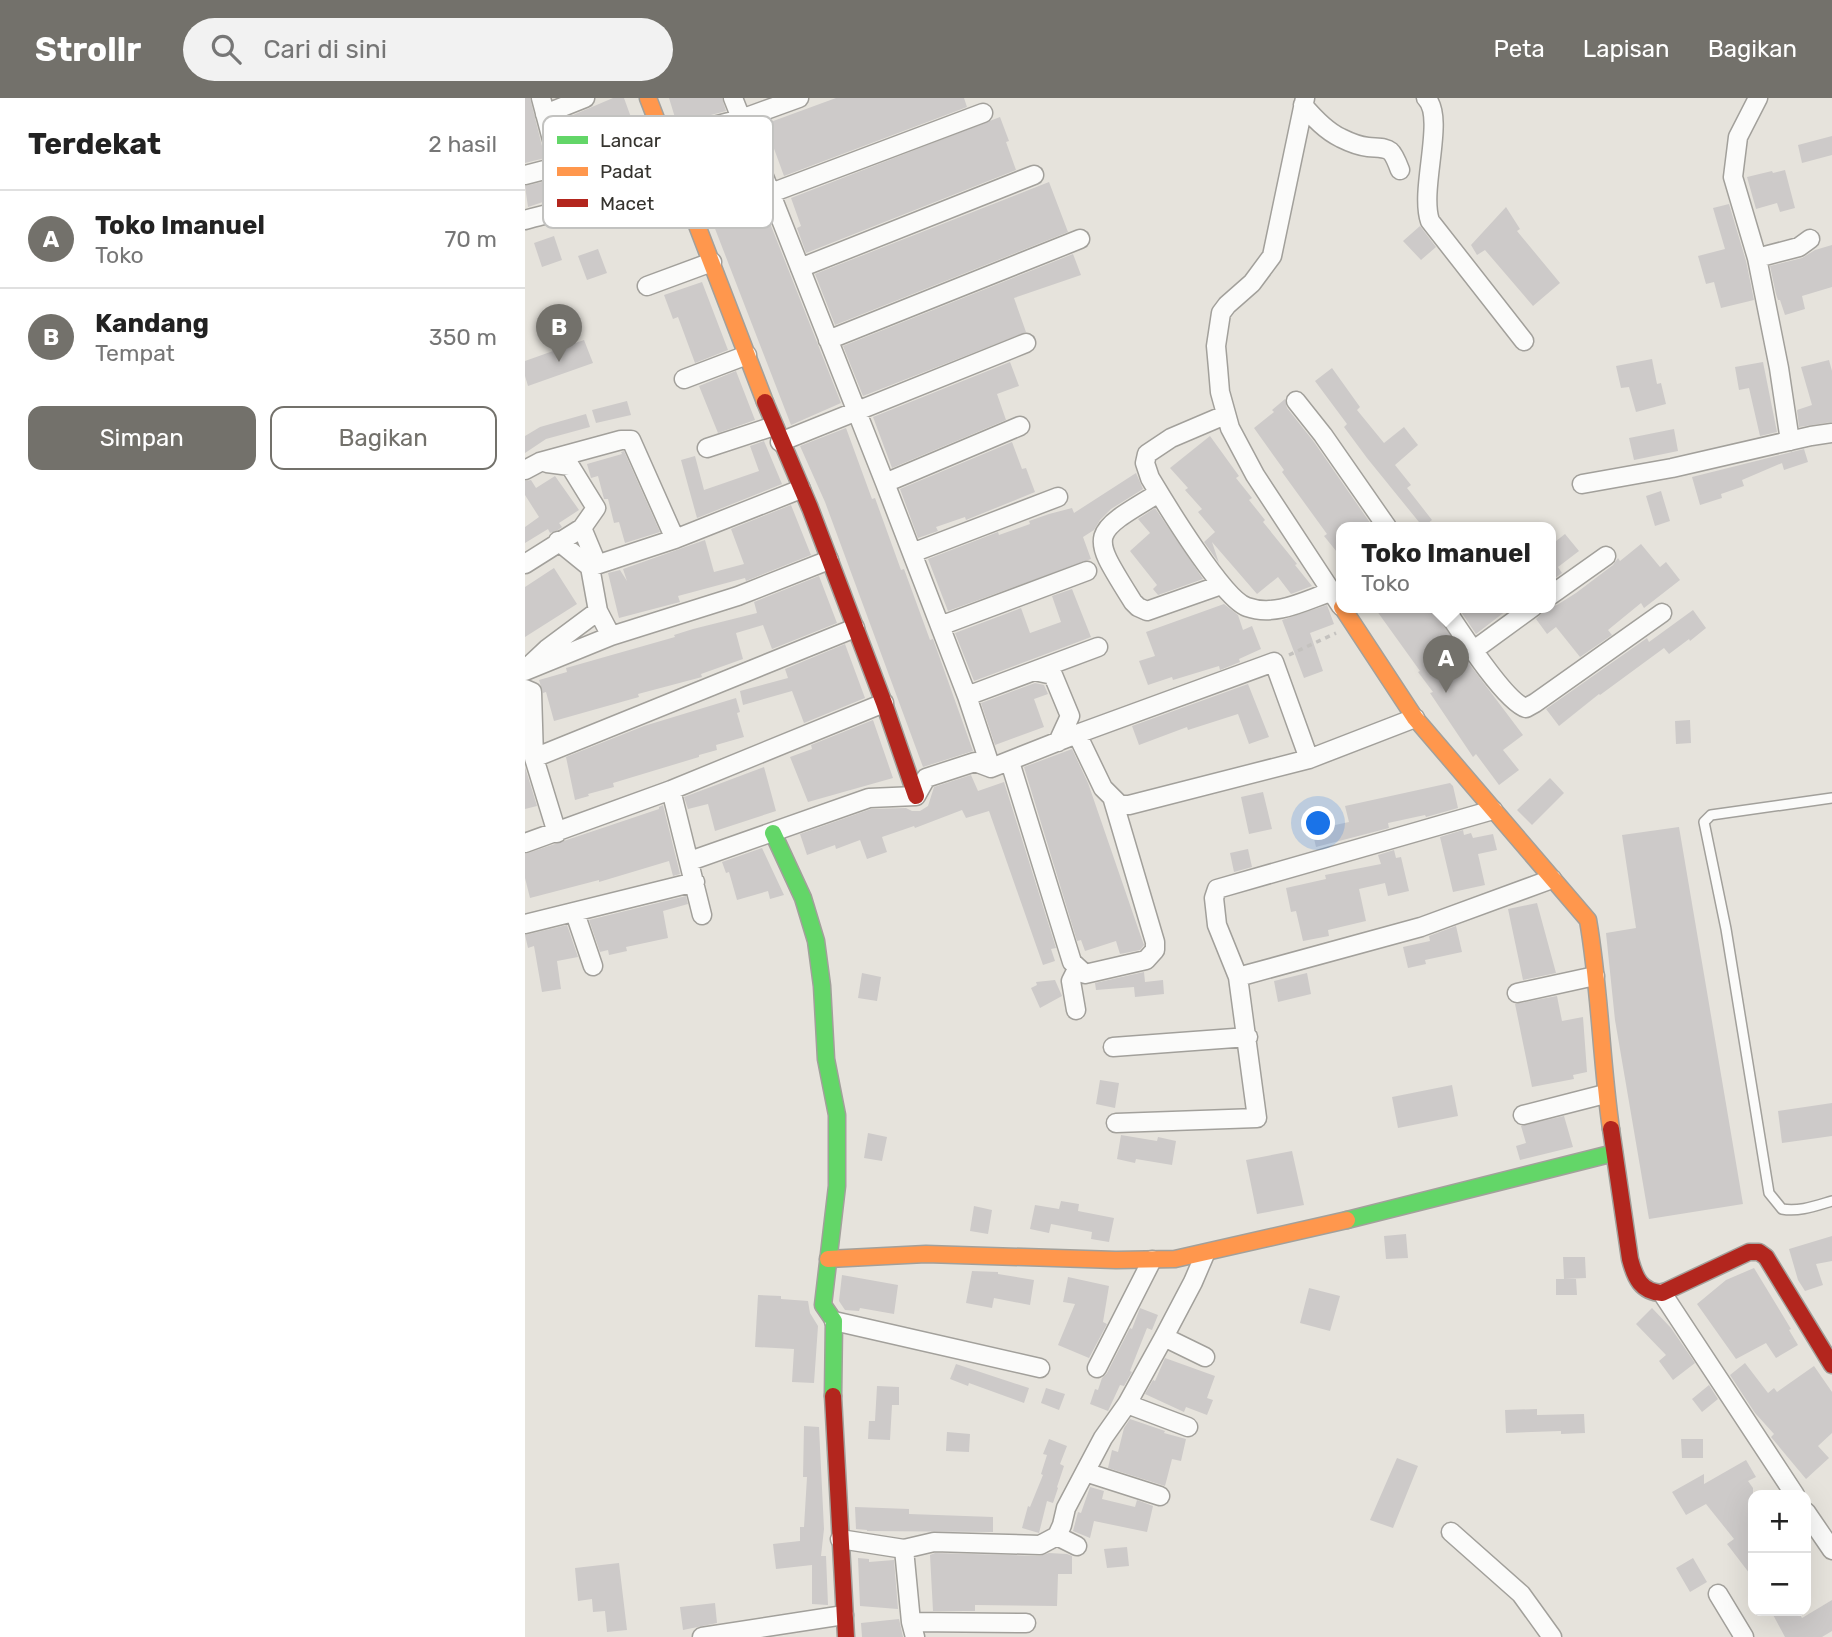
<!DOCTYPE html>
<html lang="id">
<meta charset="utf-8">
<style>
:root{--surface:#fff;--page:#f2f2f2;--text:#222;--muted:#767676;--line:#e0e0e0;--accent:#73716b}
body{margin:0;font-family:Rubik,sans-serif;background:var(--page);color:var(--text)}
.controls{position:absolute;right:21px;bottom:21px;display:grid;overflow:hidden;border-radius:14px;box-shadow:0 7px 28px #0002}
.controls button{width:63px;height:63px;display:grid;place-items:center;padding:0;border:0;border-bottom:2px solid var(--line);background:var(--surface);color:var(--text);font:35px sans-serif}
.you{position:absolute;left:794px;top:726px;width:24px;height:24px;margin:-18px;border:5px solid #fff;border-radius:50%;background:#1a73e8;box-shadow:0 0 0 10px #1a73e833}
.badge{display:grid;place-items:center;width:46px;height:46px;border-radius:50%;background:var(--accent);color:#fff;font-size:23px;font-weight:700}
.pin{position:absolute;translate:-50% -58px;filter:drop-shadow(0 2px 4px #0008)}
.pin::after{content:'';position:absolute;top:37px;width:24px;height:21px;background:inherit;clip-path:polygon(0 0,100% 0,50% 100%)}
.popup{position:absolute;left:811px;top:424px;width:220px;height:91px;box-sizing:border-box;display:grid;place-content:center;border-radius:14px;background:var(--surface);filter:drop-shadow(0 2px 5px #0005);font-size:23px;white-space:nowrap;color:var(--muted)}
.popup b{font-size:26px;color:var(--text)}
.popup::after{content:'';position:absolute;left:50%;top:100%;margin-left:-14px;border:14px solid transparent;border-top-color:var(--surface)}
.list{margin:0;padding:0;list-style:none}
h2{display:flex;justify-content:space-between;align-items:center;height:91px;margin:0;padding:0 28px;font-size:30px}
h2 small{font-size:23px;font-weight:400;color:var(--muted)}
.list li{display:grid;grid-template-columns:46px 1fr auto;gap:21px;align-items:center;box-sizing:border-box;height:98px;padding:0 28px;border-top:2px solid var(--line)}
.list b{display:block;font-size:26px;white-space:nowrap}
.list p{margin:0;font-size:23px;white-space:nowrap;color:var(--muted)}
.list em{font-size:23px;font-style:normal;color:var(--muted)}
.actions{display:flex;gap:14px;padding:21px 28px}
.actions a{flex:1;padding:16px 0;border:2px solid var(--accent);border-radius:14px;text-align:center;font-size:24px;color:var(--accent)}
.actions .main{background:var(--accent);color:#fff}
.icon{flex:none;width:38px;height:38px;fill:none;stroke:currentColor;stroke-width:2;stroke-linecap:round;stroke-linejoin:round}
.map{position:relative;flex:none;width:1307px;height:1539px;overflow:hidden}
header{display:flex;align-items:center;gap:42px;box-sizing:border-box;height:98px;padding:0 35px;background:var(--accent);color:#fff}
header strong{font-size:33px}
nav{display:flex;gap:38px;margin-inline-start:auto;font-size:24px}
.search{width:490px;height:63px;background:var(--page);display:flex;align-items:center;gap:18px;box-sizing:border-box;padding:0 24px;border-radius:38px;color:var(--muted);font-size:26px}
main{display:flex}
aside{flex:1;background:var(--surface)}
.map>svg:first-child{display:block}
</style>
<header>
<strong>Strollr</strong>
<div class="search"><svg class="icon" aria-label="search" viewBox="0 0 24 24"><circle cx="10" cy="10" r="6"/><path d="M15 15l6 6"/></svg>Cari di sini</div>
<nav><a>Peta</a><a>Lapisan</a><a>Bagikan</a></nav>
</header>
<main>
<aside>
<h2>Terdekat<small>2 hasil</small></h2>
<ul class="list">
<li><span class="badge">A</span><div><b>Toko Imanuel</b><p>Toko</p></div><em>70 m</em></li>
<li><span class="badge">B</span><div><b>Kandang</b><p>Tempat</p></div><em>350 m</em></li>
</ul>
<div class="actions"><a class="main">Simpan</a><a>Bagikan</a></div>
</aside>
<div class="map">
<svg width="1307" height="1539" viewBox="0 0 1307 1539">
<rect width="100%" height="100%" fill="#e6e3dc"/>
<path fill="#cdcac9" d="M0,0H5L20,60L0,65Z
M88,0H99L112,36L42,54L34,23Z
M144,0H197L201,13L152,26Z
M311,0H439L442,9L259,78L240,26Z
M475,19L484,43L481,44L491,72L281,155L272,130L276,128L266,100Z
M209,34L316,305L266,327L158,48Z
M1307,38V57L1277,65L1273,47Z
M128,56L134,72L72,92L67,71Z
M1260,72L1270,110L1255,114L1252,105L1231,111L1222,79L1247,73L1248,75Z
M38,79L46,81L49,91L45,95L3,109L0,88Z
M524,84L543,134L310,227L290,176Z
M1204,106L1221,163L1229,202L1196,210L1189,184L1181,186L1173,158L1200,151L1188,110Z
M981,109L995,131L992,133L1035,185L1008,208L960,152L952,157L946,147Z
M895,128L911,149L896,162L878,143Z
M29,138L37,162L17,169L9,145Z
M1307,147V189L1277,198L1280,211L1260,217L1255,202H1253L1251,196L1245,168L1277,160L1290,152Z
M73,151L82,175L62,182L53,158Z
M548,156L556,177L489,200L501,234L338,298L318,248Z
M177,184L203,252L170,265L153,219L148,221L139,197Z
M59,242L68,265L3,288L0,278V263Z
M1127,261L1132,286L1136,285L1141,306L1111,314L1104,289L1096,290L1091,268Z
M1304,262L1307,273V324L1274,329L1272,312L1287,307L1276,269Z
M485,264L494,288L472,296L481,322L367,370L348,319Z
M1238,264L1252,334L1235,338L1224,290L1214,292L1210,269Z
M807,270L835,309L832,312L859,345L879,329L893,347L870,367L886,387L882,390L907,422L898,429L842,360L819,329L822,326L790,283Z
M211,273L230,322L193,335L174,288Z
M760,301L762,310L789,344L848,429H816V459L799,438L802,436L757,374L759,372L729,330L749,314L747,312Z
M102,303L106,317L71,325L67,312Z
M61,316L65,329L21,341L0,355V338L15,329Z
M321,330L347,401L350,400L376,472L379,471L405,542L408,541L448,653L398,669L300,404L275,348Z
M1149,331L1153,353L1109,362L1104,340Z
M685,338L714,378L711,380L727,400L724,402L740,422L738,424L772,466L770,467L787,488L766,496L753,479L732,496L687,444L694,465L679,444L690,434L673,414L677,411L660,392L663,390L645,370Z
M239,343L257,386L172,420L156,362L170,358L179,392L234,373L225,348Z
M487,344L497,371L501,370L510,394L441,422L440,419L411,429L413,433L393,440L375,391Z
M1279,351L1283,364L1259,372L1257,365L1217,382L1219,388L1196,396L1197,400L1175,407L1167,379Z
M99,353L135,434L100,445L94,424L89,425L83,401H79L73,378L66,380L62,366L97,356L96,354Z
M611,375L618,391L586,411L575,422L569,432L558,439L566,461L423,513L403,461L473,434L474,437L505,426L504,423L524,416L547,410L549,415Z
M30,378L54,412L34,425L37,429L33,432L25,435L23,431L0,445V429L14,419L0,397V383L6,382L11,390Z
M1136,393L1145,423L1130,428L1121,398Z
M266,407L286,457L221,483L220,480L153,498L155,504L94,520L83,475L95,472L102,483L98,471L180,442L189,474L219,466L206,431Z
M630,410L678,481L633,497L628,491L632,487L605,453L625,435L613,421Z
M1040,436L1054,453L1033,469L1037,475L1026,483V447Z
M1116,446L1135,469L1141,464L1155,482L1119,510L1116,505L1083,532L1087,537L1055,559L1031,529L1022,536L1011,521L1018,514L1019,510L1032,507L1051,495L1088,467L1093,460L1095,463Z
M29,470L52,506L0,539V489Z
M294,478L312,525L247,551L238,527L211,535L218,561L176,576L177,579L113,596L114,599L29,623L21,594L18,595L14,582L42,574L41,570L150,539L149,537L168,531L232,515L229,504Z
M547,491L566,539L449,583L430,535L496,510L505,535L536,524L527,498Z
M699,506L713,517L718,532L727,528L736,551L714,561L715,564L695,572L694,568L648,582L647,579L623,587L614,563L630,558L621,534Z
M802,507L809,526L785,535L798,573L779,580L757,522Z
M849,509H908L936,555L998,637L978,652L994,672L974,687L951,656L948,659L905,595L908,594L893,574L895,573Z
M933,509H986L951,536Z
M1168,512L1181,530L1165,543L1164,541L1144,556L1139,550L1075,597L1074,596L1034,628L1021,611L1122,540L1124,544Z
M320,546L340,600L279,625L267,593L218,607L215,593L263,580L260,571Z
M510,585L519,587L523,596L509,601L519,629L470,647L456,605Z
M723,586L744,639L724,646L713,616L663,632L662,629L614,647L607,628Z
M211,600L215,614L212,615L219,639L191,647L192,652L174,657V659L88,685L89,689L63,696L64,698L50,702L41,659L119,628Z
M348,622L368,680L283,704L265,659L287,651L286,647Z
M1165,622L1166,645L1151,646L1150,623Z
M547,651L563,685L614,833L619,847L615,852L595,856L591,843L560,853L556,842L552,843L499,669Z
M0,669L12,708L0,711Z
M239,669L251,713L190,733L183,706L163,711L159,699Z
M446,677L453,693L479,684L531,850L526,851L530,863L518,867L464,713L441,720L437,712L390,730L389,728L357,739L362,754L342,761L335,742L311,751L310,747L282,757L275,736L346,711L381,710L387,713H395L403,708L409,689Z
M1025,680L1039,695L1007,727L992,712Z
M925,685L928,688L933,710L901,719L900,717L863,725L864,730L791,749L787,732L824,724L820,708Z
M738,694L747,731L724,736L716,699Z
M138,707L155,776L148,778L144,763L74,784V782L5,800L0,780V756L134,711V709Z
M1154,729L1218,1106L1124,1121L1090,922L1081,835L1111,830L1097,737Z
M938,732L939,737L946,735L948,740L968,736L972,752L953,756L960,787L928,794L915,739Z
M237,750L259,797L245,801L243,793L212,802L204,774L201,775L197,764Z
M723,751L727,769L709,774L705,755Z
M869,752L871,760L876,759L884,793L863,798L860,785L834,791L841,823L803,832L804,838L778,843L771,813L766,814L761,790L801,781L800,777L856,766L853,757Z
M161,798L163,806L138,813L143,840L101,849L102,853L84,857L83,852L75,854L64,822Z
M1012,805L1031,875L998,882L983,811Z
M42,827L53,859L32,863L36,891L17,894L9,848L3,850L0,837Z
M931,828L937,854L900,862L901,866L883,870L878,849L905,843L904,838Z
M619,874L620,884L638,882L639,896L610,899L609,889L571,892L570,885Z
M337,875L356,879L352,903L333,900Z
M782,875L786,896L753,904L749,883Z
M530,882L537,898L515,910L506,890L512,887L511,884Z
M1032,898L1037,923L1058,919L1062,974L1048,977L1049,981L1007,989L990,906Z
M575,982L594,985L590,1010L571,1006Z
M927,987L933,1018L873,1030L867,999Z
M1307,1005V1038L1257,1045L1253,1013Z
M1039,1018L1048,1049L995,1062L991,1048L1001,1045L996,1028Z
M343,1035L362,1039L357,1063L339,1060Z
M596,1037L632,1043L633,1039L651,1043L647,1067L611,1061L610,1065L592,1061Z
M767,1053L779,1107L732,1116L721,1062Z
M536,1103L554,1106L553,1113L589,1120L584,1144L566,1141L567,1134L526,1126L524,1135L505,1131L510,1107L534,1111Z
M449,1108L467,1112L463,1136L445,1133Z
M881,1136L883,1160L861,1161L859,1138Z
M1307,1138V1163L1291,1166L1298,1187L1280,1193L1273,1182L1264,1151Z
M1038,1159H1060L1061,1180L1039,1181Z
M1229,1170L1266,1231L1264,1232L1273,1247L1251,1260L1241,1245L1211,1261L1172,1206L1201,1182Z
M447,1173L473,1174V1176L509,1182L505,1207L469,1200L467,1210L441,1205Z
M317,1177L373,1187L369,1216L335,1210L334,1213L320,1212L314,1203Z
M543,1179L584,1188L578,1224L582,1226L564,1260L533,1247L550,1206L538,1204Z
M1031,1181H1051L1052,1197H1031Z
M784,1190L815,1198L805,1233L775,1225Z
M233,1197L256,1198V1201L283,1203L285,1215L293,1228L289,1285L267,1284L269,1251L230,1249Z
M615,1210L633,1217L627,1232L622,1230L605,1273L607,1274L599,1288L595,1287L583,1313L565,1306L570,1291L573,1292L577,1280L582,1275L605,1230L607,1231Z
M1127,1210L1146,1230L1170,1265L1148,1282L1134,1263L1141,1257L1111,1226Z
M640,1260L690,1278L682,1300L688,1302L682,1317L661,1309L659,1314L620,1296L628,1282L630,1283Z
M1220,1265L1243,1295L1249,1290L1252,1294L1289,1268L1307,1294V1335L1293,1348L1304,1360L1281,1381L1246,1339L1249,1336L1230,1315L1205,1277Z
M431,1266L504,1290L499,1305L444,1285L443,1288L425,1281Z
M1184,1287L1193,1301L1177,1314L1167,1301Z
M352,1288L374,1289V1307H367L365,1342L343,1341L344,1323H350Z
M521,1290L540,1296L534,1312L516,1305Z
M1012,1311V1317L1059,1316L1060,1335L1036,1336V1333L981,1335L980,1312Z
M605,1321L640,1333L639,1335L661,1341L656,1363L647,1361L640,1388L583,1370L587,1352L593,1354L599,1330Z
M279,1328L294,1329L299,1431L296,1458H301L303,1507L287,1506V1467L251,1471L248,1446L275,1443V1429H279L282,1379H278Z
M422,1334L445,1336L444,1354L421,1353Z
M524,1341L542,1348L535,1366L539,1368L532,1389L533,1390L528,1405L522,1403L514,1435L497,1430L503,1408L505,1409L518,1377L516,1376L522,1357L518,1356Z
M1156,1341H1178V1360H1157Z
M872,1360L893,1368L868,1430L845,1422Z
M1221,1362L1231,1379L1223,1383L1228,1390V1480L1202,1446L1209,1441L1181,1406L1161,1417L1147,1394L1179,1376V1386Z
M565,1389L579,1393L577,1401L610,1409L612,1402L628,1408L622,1434L569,1423L565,1440L548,1433L553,1414L556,1415Z
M330,1409L384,1411V1416L468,1419V1434L342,1433V1432L331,1431Z
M602,1449L604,1468L582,1470L579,1451Z
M410,1455L515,1458L524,1455L542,1456L547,1458V1476H533L532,1508L450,1507V1513H408L405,1457Z
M333,1460L344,1461V1464L369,1462L373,1511L335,1508Z
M1168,1460L1182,1484L1165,1494L1151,1470Z
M94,1465L102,1532L82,1534L80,1513L68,1514L67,1501L53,1503L50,1470Z
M1307,1502V1533L1297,1539H1260L1246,1513H1273L1277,1520Z
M190,1505L192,1525L158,1532L155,1509Z
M374,1521L378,1539H337L336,1525Z"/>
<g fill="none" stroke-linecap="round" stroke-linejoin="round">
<defs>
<path id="lane" d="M1307,700L1186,717L1179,724L1201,831L1244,1095L1257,1111C1274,1114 1290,1108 1307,1103"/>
<path id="street" d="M16,0L34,68
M208,0L360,385L442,598L466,670
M780,0L747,158L727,185L702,207L696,215L691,248L693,270L695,294L705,330L730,377L816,508
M901,0C921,19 894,91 905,123L999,243
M1233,0L1213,39L1208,79L1232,160L1254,270L1265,343
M778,7C789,20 801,33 816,40C824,44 834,48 843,49C865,51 866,48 875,72
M20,16L60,0
M0,77L216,21L274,0
M246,95L458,15
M0,122C15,117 57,111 60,94C62,87 57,79 55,72L37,67
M1232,160L1274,149L1285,141
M275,170L509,77
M122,188L187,164
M303,242L555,141
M159,281L222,257
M771,303L798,337L862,429
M700,317L646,340L622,356L620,365L625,380C640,405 698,501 722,509C750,519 779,503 805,494
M255,344L501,245
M182,350L249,328
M0,372L15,364L96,342H106L150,441
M360,385L495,328
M1057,386L1147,370L1286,338L1307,335
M634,395C563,437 565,435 608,504L613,509L622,513L696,487
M57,430L72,466
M33,443L65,469L73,513L86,538
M387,455L533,399
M0,466L57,430L71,410L45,368L22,365
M65,469L150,441L276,391
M1026,497L1081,458
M919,509C933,530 980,604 1001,610L1010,605L1137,515
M415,528L562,473
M949,552L1008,509
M7,565L22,551L73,513
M0,573L86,538L213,498L304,462
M509,573L528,577L545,618L533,644
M0,591L7,594L9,660L32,735
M442,598L573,549
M552,636L749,564L784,661
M9,660L330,530
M485,664L547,864L560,876L621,862L630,852V844L588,702
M146,692L177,817
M0,745L146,692L359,605
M165,763L344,700L391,698L401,680L450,664L466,670L552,636L578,690L595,707H604L784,661L890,620
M50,815L68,868
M0,826L170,784
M713,879L896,829L1027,781
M992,895L1070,878
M551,912L546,883L552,871
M588,949L723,939
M998,1017L1080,996
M591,1025L732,1020L713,879L692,827L689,800L692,791L968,712
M1137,1195L1270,1397
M309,1223L515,1270
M639,1239L680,1259
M572,1270L627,1162
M602,1306L663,1329
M560,1374L635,1398
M1281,1414L1307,1452
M926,1434L996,1496L1027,1539
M532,1438L552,1448
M315,1441L379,1451L386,1524L390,1539
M379,1451L409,1444L515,1447L532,1438L537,1427L541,1410L560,1374L578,1340L602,1306L639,1239L668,1184L680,1156
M1193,1496L1219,1539
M386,1524L501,1525
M177,1539L319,1517"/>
<path id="fast" d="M248,735L278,800L291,843L297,888L301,961L312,1017V1088L298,1207L309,1223L308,1298
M822,1122L1089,1055"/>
<path id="slow" d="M123,0L240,304
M817,509L890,620L1063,822C1075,891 1076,962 1086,1031
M303,1161L401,1156L591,1162L650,1161L822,1122"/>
<path id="jam" d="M240,304L285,410L359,605L391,698
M1086,1031L1105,1161C1110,1180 1116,1194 1137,1195L1224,1154H1234L1241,1159L1307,1267
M308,1298L321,1539"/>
</defs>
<use href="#lane" stroke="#a2a09b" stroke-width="12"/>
<use href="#street" stroke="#a2a09b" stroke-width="21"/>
<use href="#fast" stroke="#a2a09b" stroke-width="19"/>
<use href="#slow" stroke="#a2a09b" stroke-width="19"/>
<use href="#jam" stroke="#a2a09b" stroke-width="19"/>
<path stroke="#c4c2bf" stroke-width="3.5" stroke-dasharray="5 5" stroke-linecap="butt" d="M764,557L811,535"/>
<use href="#lane" stroke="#fbfbfa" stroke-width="9"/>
<use href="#street" stroke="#fbfbfa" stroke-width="18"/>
<use href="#fast" stroke="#63d668" stroke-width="16"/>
<use href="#slow" stroke="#ff974d" stroke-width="16"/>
<use href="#jam" stroke="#b3261e" stroke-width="16"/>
</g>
<rect x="18" y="18" width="230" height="112" rx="10" fill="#fff" stroke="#c2c2c0" stroke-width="2"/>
<rect x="32" y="38" width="31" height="8" fill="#63d668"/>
<rect x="32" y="69" width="31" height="9" fill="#ff974d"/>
<rect x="32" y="101" width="31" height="8" fill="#b3261e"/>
<g font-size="19" fill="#35332e">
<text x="75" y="49">Lancar</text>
<text x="75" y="80">Padat</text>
<text x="75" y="112">Macet</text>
</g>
</svg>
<div class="controls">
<button>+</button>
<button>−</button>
</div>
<div class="you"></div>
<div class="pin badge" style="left:921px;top:595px">A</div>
<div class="popup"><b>Toko Imanuel</b>Toko</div>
<div class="pin badge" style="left:34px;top:264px">B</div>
</div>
</main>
